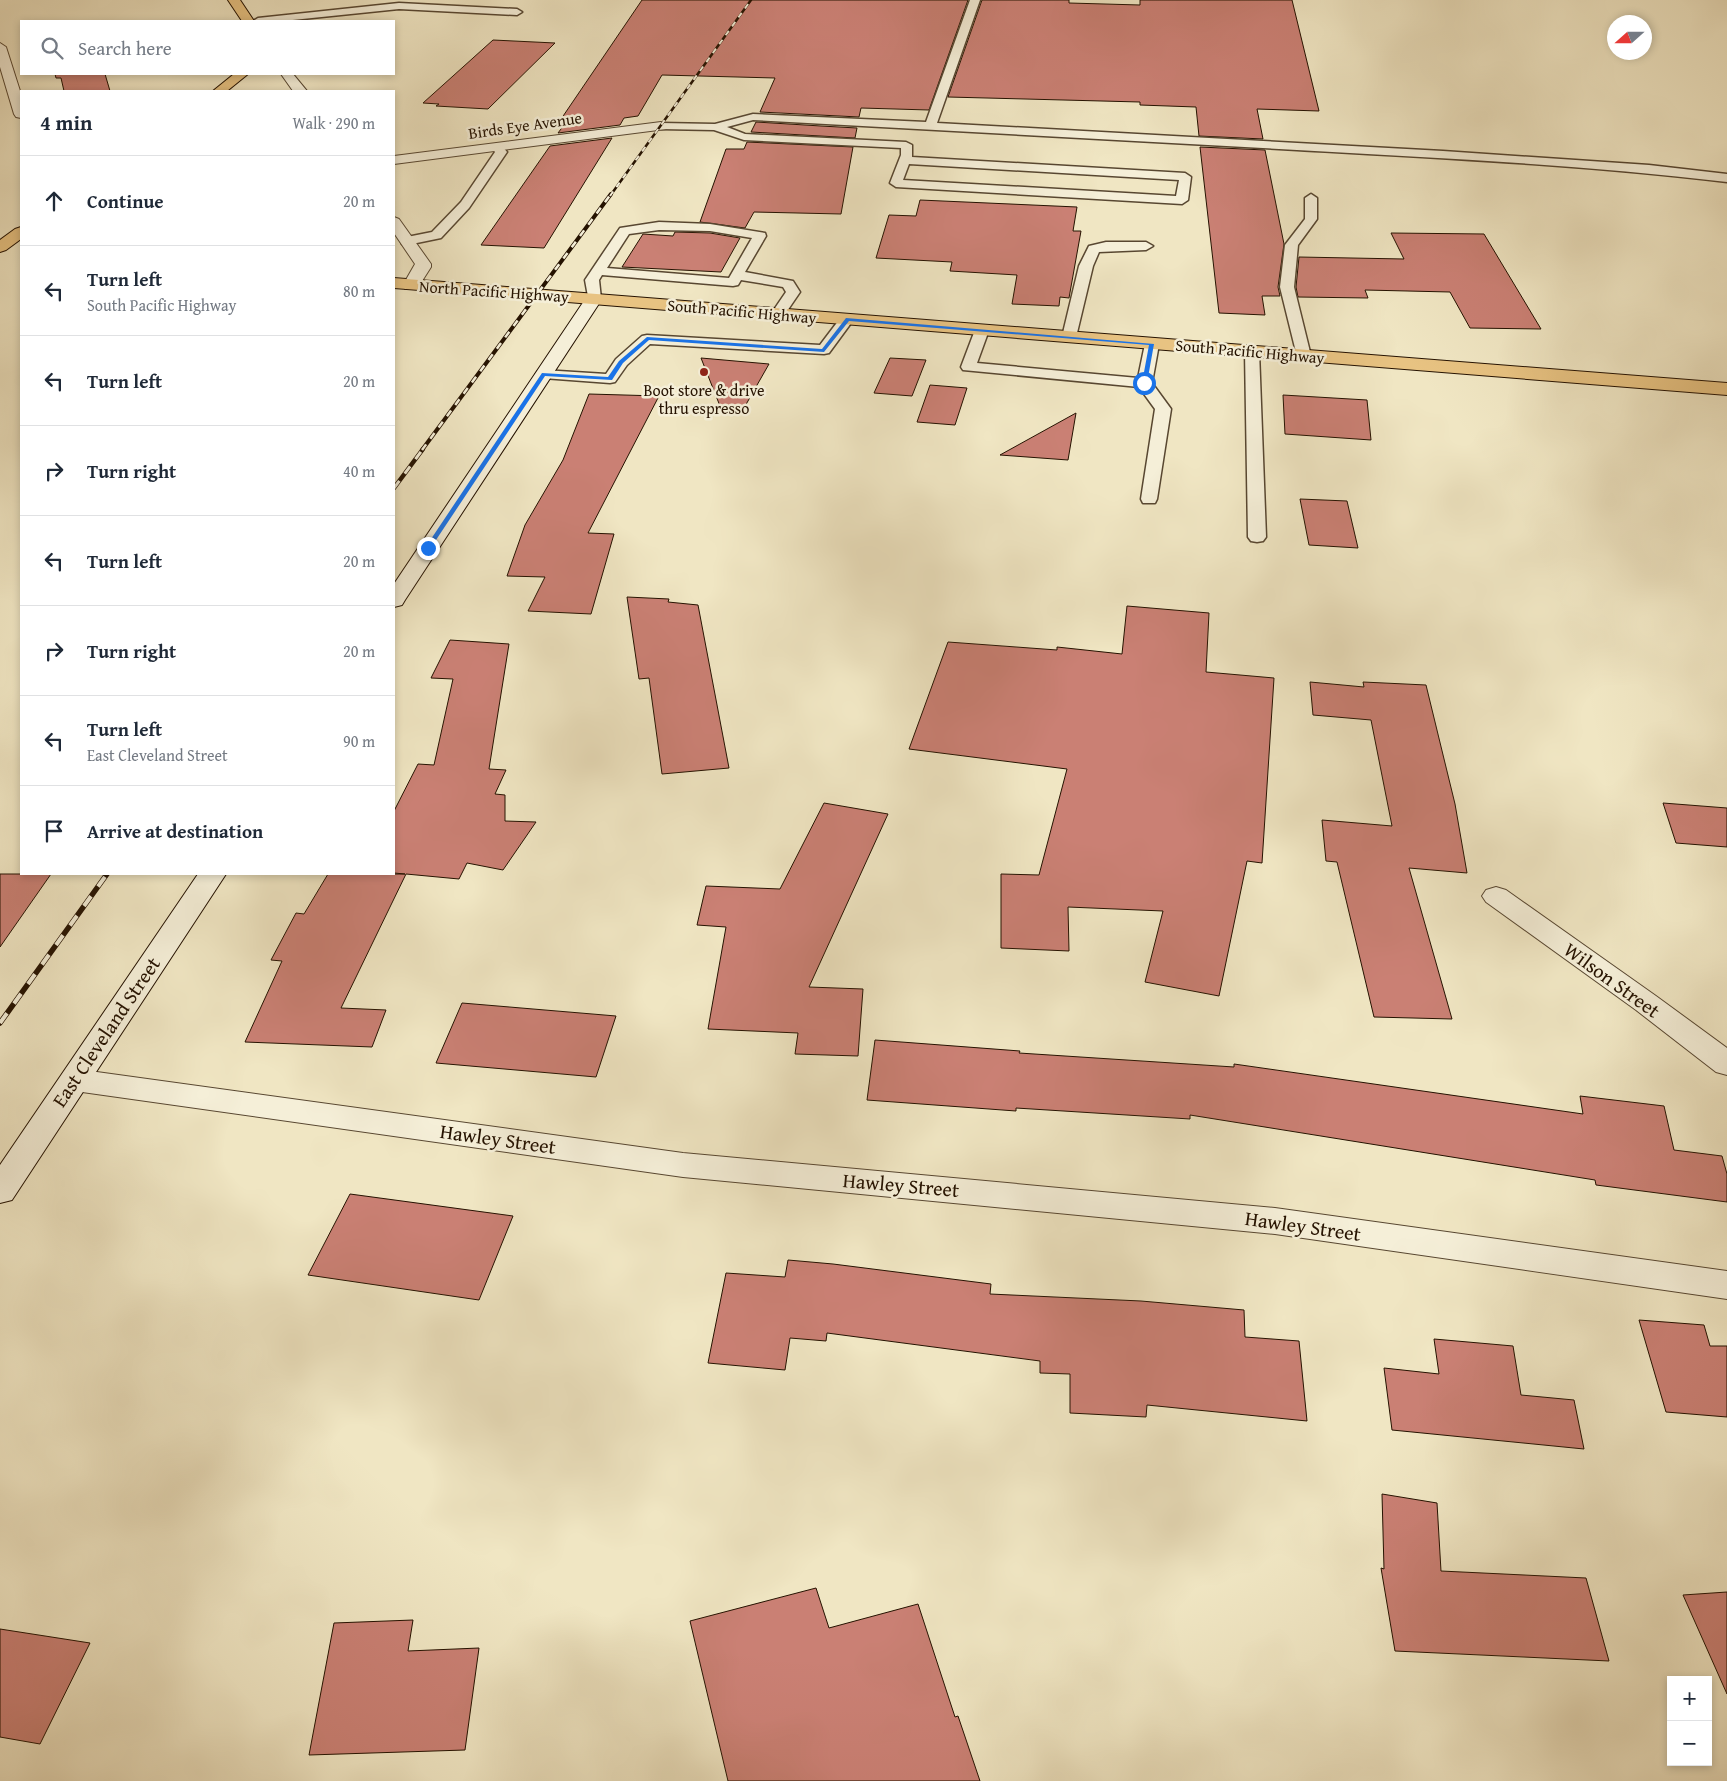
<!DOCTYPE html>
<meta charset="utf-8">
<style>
:root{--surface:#fff;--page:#f6f6f7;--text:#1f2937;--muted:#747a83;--line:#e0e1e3}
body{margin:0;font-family:"Gentium Book Plus",serif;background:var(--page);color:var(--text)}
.controls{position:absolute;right:15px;bottom:15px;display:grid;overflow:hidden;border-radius:0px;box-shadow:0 2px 8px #0003}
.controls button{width:45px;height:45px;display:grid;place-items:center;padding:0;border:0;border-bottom:1px solid var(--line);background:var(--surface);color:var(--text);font:25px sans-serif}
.compass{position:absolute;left:1607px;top:15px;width:45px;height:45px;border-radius:50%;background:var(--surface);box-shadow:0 2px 8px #0003;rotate:249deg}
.stop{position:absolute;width:15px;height:15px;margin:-11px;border:4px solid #1a73e8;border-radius:50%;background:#fff}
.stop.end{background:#1a73e8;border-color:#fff;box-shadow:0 1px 5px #0008}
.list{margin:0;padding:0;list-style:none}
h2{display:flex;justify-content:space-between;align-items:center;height:65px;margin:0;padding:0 20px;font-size:21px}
h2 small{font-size:16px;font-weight:400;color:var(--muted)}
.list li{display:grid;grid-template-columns:32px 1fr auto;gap:15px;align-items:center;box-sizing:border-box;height:90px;padding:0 20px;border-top:1px solid var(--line)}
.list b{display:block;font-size:19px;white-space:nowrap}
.list p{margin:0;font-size:16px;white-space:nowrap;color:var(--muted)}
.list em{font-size:16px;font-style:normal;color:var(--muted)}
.icon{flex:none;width:28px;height:28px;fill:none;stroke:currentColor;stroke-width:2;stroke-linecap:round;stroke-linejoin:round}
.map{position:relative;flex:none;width:1727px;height:1781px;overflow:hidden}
.search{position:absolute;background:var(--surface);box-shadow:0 2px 8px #0003;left:20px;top:20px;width:375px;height:55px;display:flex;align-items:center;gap:12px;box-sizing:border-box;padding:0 18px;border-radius:0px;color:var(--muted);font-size:19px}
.panel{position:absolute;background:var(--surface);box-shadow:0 2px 8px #0003;left:20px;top:90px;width:375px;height:785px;border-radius:0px}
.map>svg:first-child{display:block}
</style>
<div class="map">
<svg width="1727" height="1781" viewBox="0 0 1727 1781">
<rect width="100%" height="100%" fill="#f0e6c3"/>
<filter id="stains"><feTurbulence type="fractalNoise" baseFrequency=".004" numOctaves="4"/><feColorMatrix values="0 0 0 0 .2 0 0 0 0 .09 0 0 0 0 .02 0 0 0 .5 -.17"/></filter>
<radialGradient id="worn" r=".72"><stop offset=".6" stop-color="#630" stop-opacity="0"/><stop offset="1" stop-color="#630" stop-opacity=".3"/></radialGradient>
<path fill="#ca8074" stroke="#251200" d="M642,0H968L929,110L861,108L859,117L760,112L775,78L662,75L638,116L624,118L620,125L558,133L564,125H557Z
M982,0H1069V3L1140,5V0H1292L1319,111L1257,109L1263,139L1199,136L1196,107L1140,105V102L948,97Z
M493,40L555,43L488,109L436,106L439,104L423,103Z
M55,74H105L110,91H64L61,78H56Z
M756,122L821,126L857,128L855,138L751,132Z
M612,138L544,248L481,245L550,146Z
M747,142L853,147L841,214L754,212L745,228L700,222L726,149H744Z
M1200,147L1265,150L1284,244L1278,287L1280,296H1262L1265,315L1219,313Z
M920,200L1077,207L1073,231H1081L1069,298L1060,297L1059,306L1012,304L1017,275L950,271L952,262L876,258L889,215L916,216Z
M675,232L710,233L740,238L721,272L622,267L643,234L673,236Z
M1391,233L1484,234L1541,329L1470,328L1450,292L1365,290L1368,298L1298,297L1296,287L1299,257L1404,259Z
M701,358L769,364L744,408L720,406Z
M890,358L926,360L912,396L874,393Z
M930,385L967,388L955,425L917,422Z
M589,394L659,396L588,533L614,534L591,614L528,611L545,577L507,576L525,525L563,460Z
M1283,395L1367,400L1371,440L1285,434Z
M1076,413L1068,460L1000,455Z
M1300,499L1347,501L1358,548L1309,545Z
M627,597L669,599L668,602L698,605L729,768L662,774L649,678L639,679Z
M1127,606L1209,613L1206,672L1274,678L1262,863L1247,861L1219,996L1145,982L1163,911L1068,907L1069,951L1001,948V874L1039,875L1067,769L909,749L948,642L1057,650V647L1122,654Z
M450,640L509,644L489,769L506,770L495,794L505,795V821L536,822L503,870L467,863L459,879L406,874L341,1008L386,1010L372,1047L245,1042L282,961L271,960L296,913L304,914L328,874H405L394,873V811L418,764L434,765L453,679L431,678Z
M1310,682L1364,687L1363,682L1426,685L1455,804L1467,873L1409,868L1452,1019L1374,1017L1337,862L1326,861L1322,820L1392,826L1371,720L1313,715Z
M824,803L888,814L809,987L863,989L858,1056L795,1054L798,1033L708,1029L726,927L697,925L706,886L780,889Z
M1663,803L1727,808V847L1676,843Z
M0,874H51L0,947Z
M462,1003L616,1016L596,1077L436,1063Z
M875,1040L1020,1051L1019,1053L1234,1067V1064L1583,1114L1580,1096L1664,1106L1674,1150L1722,1156L1727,1174V1202L1596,1185L1595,1180L1190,1115V1119L1016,1108V1111L867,1100Z
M350,1194L513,1216L479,1300L308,1275Z
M788,1260L833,1264L991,1284L990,1294L1141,1301L1244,1310L1245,1337L1299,1341L1307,1421L1147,1405L1146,1417L1070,1413V1374L1040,1373V1361L827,1333L826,1341L790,1338L785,1370L708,1363L726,1273L785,1277Z
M1639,1320L1704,1325L1710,1346H1727V1417L1666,1412Z
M1434,1339L1513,1346L1521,1395L1574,1400L1584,1449L1392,1430L1384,1368L1439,1374Z
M1382,1494L1437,1503L1441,1571L1586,1578L1609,1661L1395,1651L1381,1568L1384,1569Z
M816,1588L829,1628L918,1604L955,1717L958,1716L980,1781H728L690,1621Z
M1727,1592V1694L1683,1595Z
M413,1620L408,1651L479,1648L465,1750L309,1755L334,1623Z
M0,1629L90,1643L40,1744L0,1737Z"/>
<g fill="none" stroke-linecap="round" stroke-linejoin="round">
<defs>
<path id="lane" d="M970,0H980L937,123L1443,151L1649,165L1727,174V182C1584,165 1440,158 1297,150C1116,140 934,130 753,120L727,127L745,134L906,142L912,145V157L1185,173L1191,177L1188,200L1182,204L896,187L890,183L901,155V148L744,140L714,130L661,129L655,126L661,123L715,124L753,114L926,122ZM909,164L1179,180L1176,196L903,180Z
M399,3L517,9L522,12L517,15L399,9L283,21H253L258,18Z
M497,144L501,145L507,152L469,208L441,238L407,245L402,244L401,241L402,238L432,232L461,202L495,152L491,147Z
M1311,194L1317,198V219L1298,245L1294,287L1311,356L1309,359H1299L1297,356L1280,287L1285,245L1305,219V198Z
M659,222L710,224L765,233L766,236L745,272L793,281L800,292L783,317L778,318L771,314L786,292L783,287L741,280L738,285L733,286L602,275L599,280L601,299L594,303L589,302L585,280L620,228ZM659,230L710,231L752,238L729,278L607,268L629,234Z
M1106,242H1146L1153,246L1146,250L1099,252L1093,266L1076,337L1074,340H1064L1062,337L1079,266L1089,246Z
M847,315L852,316L854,319L829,353L824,354L650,344L627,365L615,382L610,383L543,378L538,377L536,374L538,371L543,370L606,374L616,359L642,336L647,335L820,345L842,316Z
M982,326L987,327L989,330L977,363L1138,378L1145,344L1147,341H1157L1159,344L1152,383L1171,409L1157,499L1155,503H1143L1141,499L1155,409L1139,387L963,370L961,367L975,330L977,327Z
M1252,347L1257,348L1259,351L1266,537L1263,541L1257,542L1251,541L1248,537L1245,351L1247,348Z"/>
<path id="street" d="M0,43L6,47L21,94V118L16,117L14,114L0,67Z
M281,74H293L307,91H293Z
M661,122L668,126L666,129L394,164V156Z
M394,217L399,219L431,264V267L417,289H405L403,285L415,264L394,233Z
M1496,887L1506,890L1656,996L1727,1048V1075L1716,1072L1636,1010L1486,902L1482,896L1486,890Z
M75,1069L683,1153L1275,1208L1727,1271V1299L1275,1234L683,1177L75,1091L64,1088L60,1080L64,1072Z"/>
<path id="secondary" d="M594,294L600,295L602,299L405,600L402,605L394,607V584L588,295Z
M198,874H226L12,1200L0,1203V1165Z"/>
<path id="primary" d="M228,0H240L254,21H242Z
M234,74H248L227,91H213Z
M21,227V239L6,250L0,252V240L15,229Z
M394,278L1727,383V395L394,288Z"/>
</defs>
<use href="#lane" stroke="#584731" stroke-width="3"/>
<use href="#street" stroke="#584731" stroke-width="2"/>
<use href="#secondary" stroke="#251200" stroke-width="2"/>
<use href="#primary" stroke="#251200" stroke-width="2"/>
<use href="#lane" fill="#f5efd8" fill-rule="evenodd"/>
<use href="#street" fill="#f5efd8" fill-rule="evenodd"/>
<use href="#secondary" fill="#f5efd8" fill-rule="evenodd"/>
<use href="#primary" fill="#e8c382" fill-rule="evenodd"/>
<defs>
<path id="rail-far3" d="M610,196L751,0"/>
<path id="rail-far2" d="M422,450L611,194"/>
<path id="rail-far1" d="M394,488L423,449"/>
<path id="rail" d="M0,1023L107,874"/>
</defs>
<use href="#rail-far3" stroke="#251200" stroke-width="2.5"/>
<use href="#rail-far2" stroke="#251200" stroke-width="4"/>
<use href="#rail-far1" stroke="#251200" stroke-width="4.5"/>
<use href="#rail" stroke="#251200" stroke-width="5.5"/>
<use href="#rail-far3" stroke="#f5efd8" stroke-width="2" stroke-dasharray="5.5" stroke-linecap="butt"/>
<use href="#rail-far2" stroke="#f5efd8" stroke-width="2.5" stroke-dasharray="7" stroke-linecap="butt"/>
<use href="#rail-far1" stroke="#f5efd8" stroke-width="3" stroke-dasharray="9" stroke-linecap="butt"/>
<use href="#rail" stroke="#f5efd8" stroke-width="4" stroke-dasharray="12" stroke-linecap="butt"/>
</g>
<path fill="#1a73e8" d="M846,318L1154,344L1147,383L1144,385L1142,383L1149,345L849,321L824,352L649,340L623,363L612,380L545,376L430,549L425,548L542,373L608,377L619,361L647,337L822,349Z"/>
<circle fill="#8f2418" stroke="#f5efd8" stroke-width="2" cx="704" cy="372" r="5"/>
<g text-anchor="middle" stroke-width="5" stroke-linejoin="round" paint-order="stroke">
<g font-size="16" fill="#251200" stroke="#f5efd8">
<text transform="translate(525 125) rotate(-8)" y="6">Birds Eye Avenue</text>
<text transform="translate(494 291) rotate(4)" y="6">North Pacific Highway</text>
<text transform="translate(742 311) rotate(5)" y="6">South Pacific Highway</text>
<text transform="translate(1250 351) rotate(5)" y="6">South Pacific Highway</text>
</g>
<g font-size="16" fill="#251200" stroke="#f5efd8">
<text x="704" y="396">Boot store &amp; drive<tspan x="704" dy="18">thru espresso</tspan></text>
</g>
<g font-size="20" fill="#251200" stroke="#f5efd8">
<text transform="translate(1612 980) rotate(36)" y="7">Wilson Street</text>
<text transform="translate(106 1032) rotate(-56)" y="7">East Cleveland Street</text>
<text transform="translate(498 1139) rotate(8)" y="7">Hawley Street</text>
<text transform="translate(901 1185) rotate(5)" y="7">Hawley Street</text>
<text transform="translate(1303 1226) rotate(8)" y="7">Hawley Street</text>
</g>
</g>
<rect width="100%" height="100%" filter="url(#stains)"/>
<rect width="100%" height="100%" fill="url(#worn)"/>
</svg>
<div class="controls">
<button>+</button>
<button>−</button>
</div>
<svg class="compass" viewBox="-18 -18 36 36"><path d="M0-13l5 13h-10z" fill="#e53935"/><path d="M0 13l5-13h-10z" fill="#747a83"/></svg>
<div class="stop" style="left:1144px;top:383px"></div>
<div class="stop end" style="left:428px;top:548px"></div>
<div class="search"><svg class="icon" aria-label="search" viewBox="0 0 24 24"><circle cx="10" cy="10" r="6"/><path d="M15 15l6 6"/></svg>Search here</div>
<section class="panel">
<h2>4 min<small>Walk · 290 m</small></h2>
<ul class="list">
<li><svg class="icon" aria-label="ahead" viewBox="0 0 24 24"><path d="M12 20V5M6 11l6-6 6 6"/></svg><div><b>Continue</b></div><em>20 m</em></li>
<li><svg class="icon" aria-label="left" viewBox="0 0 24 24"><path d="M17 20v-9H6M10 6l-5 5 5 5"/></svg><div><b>Turn left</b><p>South Pacific Highway</p></div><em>80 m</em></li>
<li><svg class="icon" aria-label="left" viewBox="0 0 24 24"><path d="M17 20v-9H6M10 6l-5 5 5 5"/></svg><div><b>Turn left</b></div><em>20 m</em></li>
<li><svg class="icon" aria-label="right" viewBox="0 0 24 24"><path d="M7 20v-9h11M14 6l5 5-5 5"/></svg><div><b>Turn right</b></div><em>40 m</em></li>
<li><svg class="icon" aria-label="left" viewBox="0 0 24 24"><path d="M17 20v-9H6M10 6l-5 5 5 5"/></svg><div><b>Turn left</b></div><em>20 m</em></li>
<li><svg class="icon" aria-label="right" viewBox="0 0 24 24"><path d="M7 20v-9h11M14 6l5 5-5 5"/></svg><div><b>Turn right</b></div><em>20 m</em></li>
<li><svg class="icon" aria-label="left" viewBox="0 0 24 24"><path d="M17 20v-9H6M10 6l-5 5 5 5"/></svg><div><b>Turn left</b><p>East Cleveland Street</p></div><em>90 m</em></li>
<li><svg class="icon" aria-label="arrive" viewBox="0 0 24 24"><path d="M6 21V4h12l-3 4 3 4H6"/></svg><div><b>Arrive at destination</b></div></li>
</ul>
</section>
</div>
